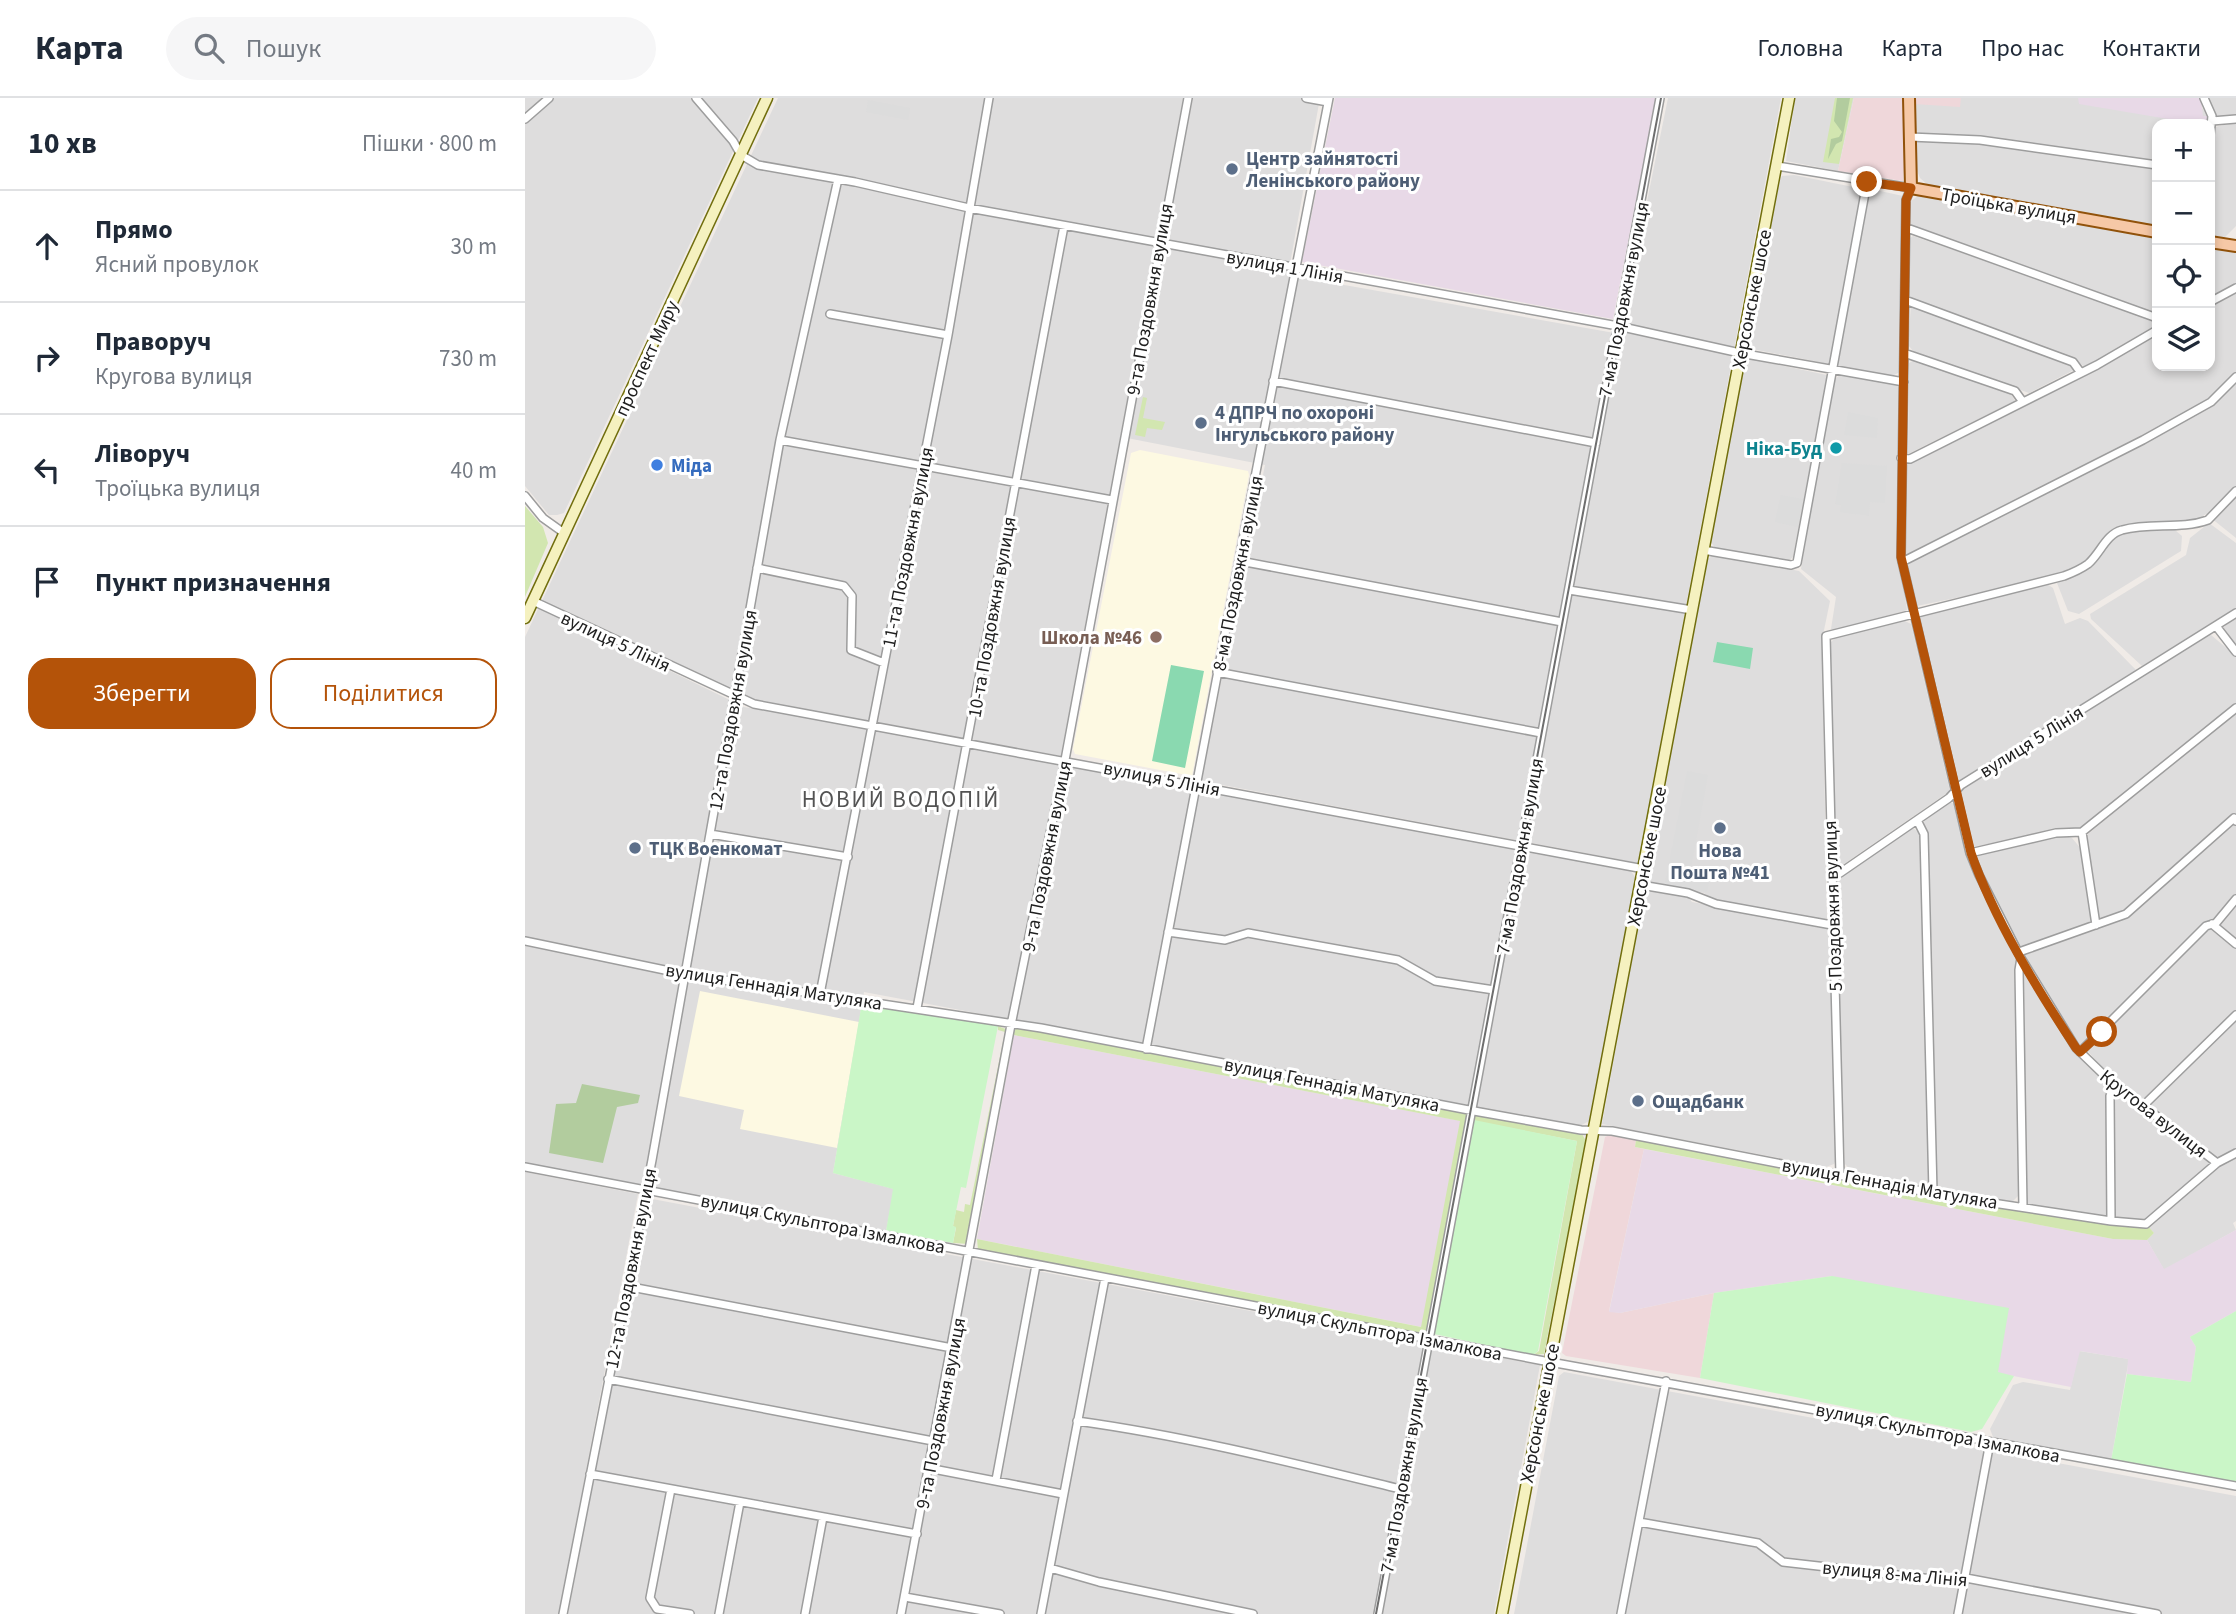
<!DOCTYPE html>
<html lang="uk">
<meta charset="utf-8">
<style>
:root{--surface:#fff;--page:#f6f6f7;--text:#1f2937;--muted:#747a83;--line:#e0e1e3;--accent:#b45309}
body{margin:0;font-family:"Source Sans 3",sans-serif;background:var(--page);color:var(--text)}
.controls{position:absolute;right:21px;top:21px;display:grid;overflow:hidden;border-radius:14px;box-shadow:0 4px 10px #0003}
.controls button{width:63px;height:63px;display:grid;place-items:center;padding:0;border:0;border-bottom:2px solid var(--line);background:var(--surface);color:var(--text);font:35px sans-serif}
.stop{position:absolute;width:21px;height:21px;margin:-16px;border:5px solid #b45309;border-radius:50%;background:#fff}
.stop.end{background:#b45309;border-color:#fff;box-shadow:0 2px 7px #0008}
.list{margin:0;padding:0;list-style:none}
h2{display:flex;justify-content:space-between;align-items:center;height:91px;margin:0;padding:0 28px;font-size:30px}
h2 small{font-size:23px;font-weight:400;color:var(--muted)}
.list li{display:grid;grid-template-columns:46px 1fr auto;gap:21px;align-items:center;box-sizing:border-box;height:112px;padding:0 28px;border-top:2px solid var(--line)}
.list b{display:block;font-size:26px;white-space:nowrap}
.list p{margin:0;font-size:23px;white-space:nowrap;color:var(--muted)}
.list em{font-size:23px;font-style:normal;color:var(--muted)}
.actions{display:flex;gap:14px;padding:21px 28px}
.actions a{flex:1;padding:16px 0;border:2px solid var(--accent);border-radius:21px;text-align:center;font-size:24px;color:var(--accent)}
.actions .main{background:var(--accent);color:#fff}
.icon{flex:none;width:38px;height:38px;fill:none;stroke:currentColor;stroke-width:2;stroke-linecap:round;stroke-linejoin:round}
.map{position:relative;flex:none;width:1711px;height:1516px;overflow:hidden}
header{display:flex;align-items:center;gap:42px;box-sizing:border-box;height:98px;padding:0 35px;background:var(--surface);border-bottom:2px solid var(--line)}
header strong{font-size:33px}
nav{display:flex;gap:38px;margin-inline-start:auto;font-size:24px}
.search{width:490px;height:63px;background:var(--page);display:flex;align-items:center;gap:18px;box-sizing:border-box;padding:0 24px;border-radius:38px;color:var(--muted);font-size:26px}
main{display:flex}
aside{flex:1;background:var(--surface)}
.map>svg:first-child{display:block}
</style>
<header>
<strong>Карта</strong>
<div class="search"><svg class="icon" aria-label="search" viewBox="0 0 24 24"><circle cx="10" cy="10" r="6"/><path d="M15 15l6 6"/></svg>Пошук</div>
<nav><a>Головна</a><a>Карта</a><a>Про нас</a><a>Контакти</a></nav>
</header>
<main>
<aside>
<h2>10 хв<small>Пішки · 800 m</small></h2>
<ul class="list">
<li><svg class="icon" aria-label="ahead" viewBox="0 0 24 24"><path d="M12 20V5M6 11l6-6 6 6"/></svg><div><b>Прямо</b><p>Ясний провулок</p></div><em>30 m</em></li>
<li><svg class="icon" aria-label="right" viewBox="0 0 24 24"><path d="M7 20v-9h11M14 6l5 5-5 5"/></svg><div><b>Праворуч</b><p>Кругова вулиця</p></div><em>730 m</em></li>
<li><svg class="icon" aria-label="left" viewBox="0 0 24 24"><path d="M17 20v-9H6M10 6l-5 5 5 5"/></svg><div><b>Ліворуч</b><p>Троїцька вулиця</p></div><em>40 m</em></li>
<li><svg class="icon" aria-label="arrive" viewBox="0 0 24 24"><path d="M6 21V4h12l-3 4 3 4H6"/></svg><div><b>Пункт призначення</b></div></li>
</ul>
<div class="actions"><a class="main">Зберегти</a><a>Поділитися</a></div>
</aside>
<div class="map">
<svg width="1711" height="1516" viewBox="0 0 1711 1516">
<rect width="100%" height="100%" fill="#f0ebe7"/>
<path fill="#dedddd" d="M0,0H233L39,415L32,417H24L0,388Z
M253,0H658L536,658L231,602L17,503Z
M668,0H795L763,177L1095,236L1143,0H1256L1113,765L676,683L740,367L602,340Z
M1270,0H1329L1313,73L1261,63Z
M1389,0H1676L1677,10L1684,18L1683,26H1632V65L1520,47L1394,35L1390,32Z
M1682,0H1711V19L1695,20L1690,17Z
M1711,24V128L1699,140L1685,138V54L1690,29Z
M1392,41L1455,44L1632,70V128L1404,88L1395,80L1391,70Z
M1269,77L1338,91L1304,266L1222,250L1255,82L1257,78Z
M1346,91L1378,98L1375,274L1367,278L1313,268L1312,265L1343,92Z
M1394,97L1632,140V216L1418,143L1386,127L1385,104Z
M1388,138L1627,220L1630,226L1628,230L1560,269L1551,263L1385,201V140Z
M1685,149L1711,154V186L1685,200Z
M1711,193V275L1684,303L1385,459L1379,458L1381,369L1384,365L1632,235V268H1685V207Z
M1386,207L1548,268L1549,272L1504,295L1389,254L1383,247Z
M1225,261L1302,277L1268,459L1263,463L1190,450L1186,444L1219,265Z
M1389,262L1485,294L1490,303L1383,356L1384,265Z
M1315,277L1372,287L1374,290L1371,443L1382,512L1310,533L1306,531L1311,499L1276,471L1309,282Z
M1711,283V440L1681,416L1672,422L1597,430L1554,469L1522,481L1392,508L1382,470L1386,464L1687,306Z
M1684,425L1711,445V511L1617,568L1566,521L1565,516L1661,457L1665,440Z
M1618,432H1650L1657,438L1656,453L1554,516L1543,513L1532,485L1561,470L1588,438Z
M1188,457L1274,473L1305,503L1297,542L1302,822L1191,804L1179,795L1122,783L1183,461Z
M1522,486L1528,490L1540,526L1555,520L1563,523L1611,572L1597,583L1433,685L1394,521L1399,516L1452,501Z
M14,509L219,609L532,663L1105,772L1111,780L1064,1023L1055,1028L339,894L308,1075L369,1091L361,1133L0,1065V539Z
M1711,517V550L1698,530Z
M1380,523L1386,526L1425,693L1313,770L1308,765L1305,545L1311,539Z
M1686,537L1711,558V607L1560,729L1446,749L1434,693L1436,690L1678,538Z
M1711,613V720L1600,815L1573,823L1562,737Z
M1425,704L1429,706L1443,757L1492,859L1496,1095L1487,1104L1415,1094L1411,1087L1407,854L1399,722Z
M1707,724L1711,726V797L1690,823L1557,947H1552L1497,856L1601,818Z
M1388,730L1396,736L1405,1083L1399,1088L1330,1077L1320,1066L1308,789L1312,780Z
M1538,737L1547,740L1557,752L1568,825L1496,850L1456,776L1450,757L1492,745Z
M1125,792L1162,798L1167,804L1299,829L1304,832L1314,1055L1309,1066L1301,1069L1077,1026L1119,796Z
M1711,805V844L1692,827Z
M1685,829L1711,848V914L1617,1003L1582,976L1562,952Z
M1499,872L1551,954L1574,977L1582,990L1583,1114L1580,1118L1501,1107Z
M1711,920V1052L1693,1062L1623,1007Z
M1594,992L1687,1065L1621,1124L1590,1120L1589,1117L1587,998Z
M1711,1058V1123L1708,1125L1711,1132L1639,1172L1622,1142L1629,1135L1622,1127L1632,1122L1694,1068Z
M0,1074L113,1096L34,1516H0Z
M122,1100L1015,1267L969,1516H43Z
M1554,1253L1604,1261L1586,1363L1468,1339L1465,1331L1488,1287L1498,1284L1545,1292Z
M1039,1274L1711,1398V1516H989L1034,1278Z"/>
<path fill="#efd7da" d="M1329,0H1378L1381,43L1378,83L1313,73Z
M1389,0H1436L1435,9L1389,6Z
M1087,1036L1111,1042L1110,1049L1119,1051L1084,1213L1095,1215L1189,1195L1175,1280L1041,1258L1037,1255L1080,1039Z"/>
<path fill="#e8d9e7" d="M810,0H1131L1088,221L777,164Z
M1553,0H1676L1678,18H1684L1683,26H1655V23L1554,6Z
M489,937L936,1023L897,1229L452,1141Z
M1119,1051L1588,1141L1622,1142L1639,1171L1711,1132V1213L1665,1239L1671,1249L1666,1284L1602,1276L1603,1261L1555,1253L1546,1289L1473,1275L1307,1178L1189,1195L1095,1215L1084,1214Z"/>
<path fill="#fdf9e2" d="M615,352L723,373L724,377L667,678L550,656L548,651L606,355Z
M175,893L334,924L312,1050L215,1031L219,1012L154,998Z"/>
<path fill="#d2e6b0" d="M1310,0H1328L1314,66L1298,64Z
M618,299L622,300L618,320L640,324L637,332L622,330L620,339L610,337Z
M0,408L18,429L23,445L0,499Z
M473,928L483,932L444,1146L428,1145L431,1130L428,1128L431,1112L439,1114L440,1106L445,1107L480,934L473,932Z
M494,930L1057,1036L1061,1043L1019,1256L1008,1257L1014,1253L1052,1043L949,1023L909,1236L912,1239L453,1152L452,1141L896,1229L935,1023L489,937V932Z
M1111,1042L1501,1114L1622,1127L1629,1135L1622,1142L1588,1141L1110,1049Z"/>
<path fill="#b2cc9e" d="M1312,0H1325L1317,43L1311,46L1303,61L1306,41L1314,39L1317,34L1309,23Z
M57,986L115,997L113,1005L92,1009L78,1065L24,1055L31,1006L51,1005Z"/>
<path fill="#caf6c7" d="M337,904L473,928L441,1090L436,1089L428,1128L431,1129L428,1145L361,1133L368,1091L308,1075Z
M949,1022L1052,1043L1013,1253L1008,1257L909,1236Z
M1307,1178L1484,1210L1473,1274L1489,1278L1457,1331L1446,1334L1175,1280L1189,1195Z
M1711,1213V1385L1586,1363L1602,1276L1666,1284L1671,1249L1665,1239Z"/>
<path fill="#8ad9b0" d="M1192,544L1228,550L1225,571L1188,564Z
M646,567L679,573L660,670L627,663Z"/>
<path fill="#dcdcdc" d="M343,2L385,10L383,22L341,14Z
M1323,314L1353,320L1352,340L1319,337Z
M1317,365L1362,368L1360,405L1345,404L1344,418L1315,414L1316,407L1310,406Z
M1256,397L1278,401L1273,429L1250,424Z
M1162,673L1183,677L1166,771L1170,777L1185,780L1182,794L1140,785Z"/>
<g fill="none" stroke-linecap="round" stroke-linejoin="round">
<defs>
<path id="minor" d="M171,0L208,43L216,57L233,67L330,84L444,110L1093,228L1215,255L1379,284
M781,0L803,4
M1679,0L1687,18L1685,37
M0,21L24,0
M1687,23L1711,21
M1385,39L1455,42L1632,67
M1252,68L1386,90L1381,102L1376,459L1445,755L1454,777L1496,860L1551,950L1580,978L1692,1065
M1382,130L1632,220
M1380,202L1548,264L1556,275
M1685,204L1711,190
M305,216L423,237
M1379,255L1490,293L1498,304
M748,283L1071,345
M255,342L587,402
M1376,360L1385,361L1572,267L1632,232
M0,398L18,420L39,435
M1178,452L1266,467L1272,465L1342,84
M715,463L1037,524
M1377,464L1618,342L1686,304L1711,279
M232,470L319,488L327,498L326,552L359,565
M1044,492L1167,512
M8,503L229,606L1119,771
M1691,528L1711,554
M692,574L1016,635
M1392,722L1399,736L1408,1094
M1557,734L1571,827
M185,736L323,759
M1445,755L1531,735L1557,734L1711,610
M1306,776L1315,775L1424,700L1436,687L1711,515
M1116,787L1163,795L1191,806L1307,827
M1687,826L1711,846
M643,834L700,842L723,835L873,862L910,883L969,892
M0,843L159,876L516,930L949,1013L1056,1032L1087,1033L1422,1098L1586,1123L1621,1126L1692,1065L1711,1055
M1494,854L1601,816L1709,720L1711,723
M1496,860L1494,872L1498,1109
M295,896L423,237L464,0
M392,910L539,128
M621,951C680,633 742,317 804,0
M1555,954L1681,828L1691,825L1711,801
M1619,1007L1711,917
M0,1069L1014,1262L1711,1388
M1315,1077L1301,538L1539,478C1547,475 1556,471 1563,466C1575,456 1581,436 1597,432C1626,424 1655,432 1683,422L1711,393
M1586,1123L1585,998L1589,985
M101,1188L427,1250
M83,1281L408,1343
M552,1323C661,1338 768,1365 875,1391
M403,1370L538,1396
M65,1376L392,1436
M471,1382L511,1167
M146,1391L125,1500L132,1511L165,1516
M1114,1424L1233,1445L1258,1464L1425,1483L1441,1480L1632,1516
M525,1470L574,1484L728,1516
M380,1499L475,1516
M38,1516L127,1062L255,342L313,81
M194,1516L215,1404
M280,1516L298,1419
M376,1516L485,932L540,662L663,0
M516,1516L580,1180
M853,1516L1135,0
M1096,1516L1141,1283
M1433,1516L1465,1344"/>
<path id="secondary" d="M0,520L242,0
M977,1516L1264,0"/>
<path id="primary" d="M1384,0L1386,90L1632,134
M1685,144L1711,148"/>
</defs>
<use href="#minor" stroke="#9d9d9d" stroke-width="10"/>
<use href="#secondary" stroke="#716e0d" stroke-width="13"/>
<use href="#primary" stroke="#91520a" stroke-width="14"/>
<use href="#minor" stroke="#fff" stroke-width="7"/>
<use href="#secondary" stroke="#f5f1bf" stroke-width="10"/>
<use href="#primary" stroke="#f6c8a6" stroke-width="10"/>
<path stroke="#6e6e6e" stroke-width="2" d="M851,1516L1136,0"/>
</g>
<g fill="none" stroke-linecap="round" stroke-linejoin="round">
<path stroke="#b45309" stroke-width="9" d="M1342,84L1386,90L1381,102L1376,459L1446,755C1469,821 1512,891 1551,950L1555,954L1577,934"/>
</g>
<g fill="#5c6f8a" stroke="#fff" stroke-width="2.5">
<circle cx="707" cy="71" r="7"/>
<circle cx="676" cy="325" r="7"/>
<circle cx="1195" cy="730" r="7"/>
<circle cx="110" cy="750" r="7"/>
<circle cx="1113" cy="1003" r="7"/>
</g>
<circle fill="#0f9aa8" stroke="#fff" stroke-width="2.5" cx="1311" cy="350" r="7"/>
<circle fill="#3f7fe0" stroke="#fff" stroke-width="2.5" cx="132" cy="367" r="7"/>
<circle fill="#8d6e63" stroke="#fff" stroke-width="2.5" cx="631" cy="539" r="7"/>
<g text-anchor="middle" stroke-width="6" stroke-linejoin="round" paint-order="stroke">
<g font-size="19" font-weight="bold" fill="#4e5e75" stroke="#fff" text-anchor="start">
<text x="721" y="67">Центр зайнятості<tspan x="721" dy="22">Ленінського району</tspan></text>
<text x="690" y="321">4 ДПРЧ по охороні<tspan x="690" dy="22">Інгульського району</tspan></text>
<text x="124" y="757">ТЦК Военкомат</text>
<text x="1195" y="759" text-anchor="middle">Нова<tspan x="1195" dy="22">Пошта №41</tspan></text>
<text x="1127" y="1010">Ощадбанк</text>
</g>
<g font-size="19" fill="#202020" stroke="#fff">
<text transform="translate(1484 107) rotate(10)" y="7">Троїцька вулиця</text>
<text transform="translate(760 168) rotate(10)" y="7">вулиця 1 Лінія</text>
<text transform="translate(624 201) rotate(-80)" y="7">9-та Поздовжня вулиця</text>
<text transform="translate(1098 201) rotate(-79)" y="7">7-ма Поздовжня вулиця</text>
<text transform="translate(1226 201) rotate(-79)" y="7">Херсонське шосе</text>
<text transform="translate(121 260) rotate(-65)" y="7">проспект Миру</text>
<text transform="translate(382 449) rotate(-79)" y="7">11-та Поздовжня вулиця</text>
<text transform="translate(712 475) rotate(-79)" y="7">8-ма Поздовжня вулиця</text>
<text transform="translate(466 519) rotate(-80)" y="7">10-та Поздовжня вулиця</text>
<text transform="translate(91 543) rotate(25)" y="7">вулиця 5 Лінія</text>
<text transform="translate(207 612) rotate(-80)" y="7">12-та Поздовжня вулиця</text>
<text transform="translate(1506 643) rotate(-32)" y="7">вулиця 5 Лінія</text>
<text transform="translate(637 680) rotate(11)" y="7">вулиця 5 Лінія</text>
<text transform="translate(521 758) rotate(-79)" y="7">9-та Поздовжня вулиця</text>
<text transform="translate(994 758) rotate(-80)" y="7">7-ма Поздовжня вулиця</text>
<text transform="translate(1121 758) rotate(-79)" y="7">Херсонське шосе</text>
<text transform="translate(1307 808) rotate(-92)" y="7">5 Поздовжня вулиця</text>
<text transform="translate(249 888) rotate(9)" y="7">вулиця Геннадія Матуляка</text>
<text transform="translate(807 986) rotate(11)" y="7">вулиця Геннадія Матуляка</text>
<text transform="translate(1629 1015) rotate(38)" y="7">Кругова вулиця</text>
<text transform="translate(1365 1085) rotate(10)" y="7">вулиця Геннадія Матуляка</text>
<text transform="translate(298 1125) rotate(11)" y="7">вулиця Скульптора Ізмалкова</text>
<text transform="translate(105 1170) rotate(-79)" y="7">12-та Поздовжня вулиця</text>
<text transform="translate(855 1232) rotate(11)" y="7">вулиця Скульптора Ізмалкова</text>
<text transform="translate(415 1315) rotate(-79)" y="7">9-та Поздовжня вулиця</text>
<text transform="translate(1014 1315) rotate(-79)" y="7">Херсонське шосе</text>
<text transform="translate(1413 1334) rotate(11)" y="7">вулиця Скульптора Ізмалкова</text>
<text transform="translate(878 1377) rotate(-80)" y="7">7-ма Поздовжня вулиця</text>
<text transform="translate(1370 1475) rotate(5)" y="7">вулиця 8-ма Лінія</text>
</g>
<g font-size="19" font-weight="bold" fill="#0d838f" stroke="#fff" text-anchor="end">
<text x="1297" y="357">Ніка-Буд</text>
</g>
<g font-size="19" font-weight="bold" fill="#366cbe" stroke="#fff" text-anchor="start">
<text x="146" y="374">Міда</text>
</g>
<g font-size="19" font-weight="bold" fill="#785e54" stroke="#fff" text-anchor="end">
<text x="617" y="546">Школа №46</text>
</g>
<g font-size="23" letter-spacing="2" fill="#535353" stroke="#fff">
<text x="376" y="709">НОВИЙ ВОДОПІЙ</text>
</g>
</g>
</svg>
<div class="controls">
<button>+</button>
<button>−</button>
<button><svg class="icon" aria-label="locate" viewBox="0 0 24 24"><circle cx="12" cy="12" r="6"/><path d="M12 2v4M12 18v4M2 12h4M18 12h4"/></svg></button>
<button><svg class="icon" aria-label="layers" viewBox="0 0 24 24"><path d="M12 4l9 5-9 5-9-5zM3 14l9 5 9-5"/></svg></button>
</div>
<div class="stop" style="left:1577px;top:934px"></div>
<div class="stop end" style="left:1342px;top:84px"></div>
</div>
</main>
